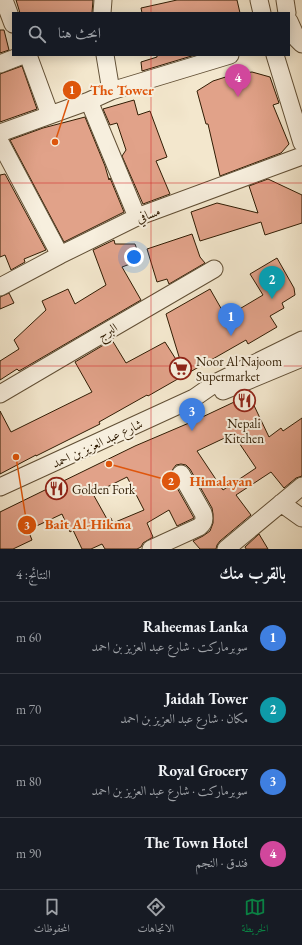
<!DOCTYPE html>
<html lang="ar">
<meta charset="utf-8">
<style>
:root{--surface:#171b24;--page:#20242c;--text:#f1f3f6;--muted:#9ea1a6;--line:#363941;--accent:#0b8043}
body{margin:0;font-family:"EB Garamond",Amiri,serif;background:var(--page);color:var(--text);direction:rtl}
.you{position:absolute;left:134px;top:257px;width:14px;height:14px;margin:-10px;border:3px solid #fff;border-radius:50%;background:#1a73e8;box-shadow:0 0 0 6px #1a73e833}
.badge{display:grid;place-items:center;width:26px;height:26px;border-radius:50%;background:var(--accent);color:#fff;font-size:13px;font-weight:700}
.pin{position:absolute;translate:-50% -33px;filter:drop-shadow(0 1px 2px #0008)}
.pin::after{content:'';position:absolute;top:21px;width:14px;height:12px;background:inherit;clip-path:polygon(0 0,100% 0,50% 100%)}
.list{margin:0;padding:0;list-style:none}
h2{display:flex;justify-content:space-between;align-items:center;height:52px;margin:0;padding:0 16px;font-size:17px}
h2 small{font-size:13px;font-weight:400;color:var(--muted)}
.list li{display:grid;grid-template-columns:26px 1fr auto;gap:12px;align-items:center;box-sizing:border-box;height:72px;padding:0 16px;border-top:1px solid var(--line)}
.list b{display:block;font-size:15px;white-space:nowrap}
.list p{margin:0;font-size:13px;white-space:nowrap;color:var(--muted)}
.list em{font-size:13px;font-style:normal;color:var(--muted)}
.icon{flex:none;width:22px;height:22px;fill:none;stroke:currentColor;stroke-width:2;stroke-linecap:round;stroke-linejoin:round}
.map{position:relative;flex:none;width:302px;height:549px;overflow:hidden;direction:ltr}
.search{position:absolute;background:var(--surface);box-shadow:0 2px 10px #0003;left:12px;right:12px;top:12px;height:44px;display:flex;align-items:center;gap:10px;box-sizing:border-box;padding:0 14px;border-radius:0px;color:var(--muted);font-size:15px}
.sheet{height:340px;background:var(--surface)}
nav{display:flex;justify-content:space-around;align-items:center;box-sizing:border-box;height:56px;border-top:1px solid var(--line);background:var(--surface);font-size:11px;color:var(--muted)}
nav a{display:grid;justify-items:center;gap:2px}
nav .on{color:var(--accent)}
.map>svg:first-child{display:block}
</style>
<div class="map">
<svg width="302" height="549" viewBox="0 0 302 549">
<rect width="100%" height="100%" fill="#f3e7cd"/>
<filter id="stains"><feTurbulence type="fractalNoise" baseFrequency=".005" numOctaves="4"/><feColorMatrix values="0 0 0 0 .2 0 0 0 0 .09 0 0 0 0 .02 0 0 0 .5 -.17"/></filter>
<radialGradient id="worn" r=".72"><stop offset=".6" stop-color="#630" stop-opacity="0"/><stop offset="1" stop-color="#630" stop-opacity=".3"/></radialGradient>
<path fill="#e1a289" stroke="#311d04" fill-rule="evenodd" d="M16,0H93L92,13H20Z
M177,0H237L240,13H142L141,8Z
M0,30H4L9,50L0,53Z
M157,55H195L142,71L141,62L157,57Z
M22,66L37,109L0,122V74Z
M252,72L270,77L279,103L273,105L289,144L281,153L220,176L208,124H206L197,91L213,81L232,75Z
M134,100L138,115L150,111L167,157L156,161L170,194L143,204L122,156L126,150L117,123L110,125L103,109Z
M85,117L105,166L109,180L110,178L124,212L64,242L10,140L43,128Z
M5,174L46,250L24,259L25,262L11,270L5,255L0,257V175Z
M268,179L302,195V223L265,235L261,222L200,241L191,212L217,203L258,213L249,186Z
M192,234L200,257L205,263L169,284L167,279L157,282L147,249Z
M114,240L115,244H135L141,260L122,267L141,300L19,371L17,369L0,380V361L19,349L14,340L46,310L42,301L68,289L75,304L106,285L93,250Z
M277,258L294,288L295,295L282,303L284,308L270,316L277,327L248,344L246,340L148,396L147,395L99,422L100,424L36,456V455L0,474V411L11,432L92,392L75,362L112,340L126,363L165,342L177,361L180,360L166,314L210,289L226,317L263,295L250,274Z
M9,293L14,303L0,309V297Z
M249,395L269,437L281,428L283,431L302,418V476L296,478L284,488L271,472L236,495L251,515L220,541L217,545L216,549H200L193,541L203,536L210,531L213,523V514L212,508L190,469L186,465L181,464L176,465L173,469L171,474L172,479L194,518L177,526L169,510L147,523L153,537L143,543L141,547L137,549H105L102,544L91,549H82L73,530L70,532L62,514L28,530L32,540L13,549H0V512L135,446L196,420ZM233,434L256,468L223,490L197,451ZM127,477L144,510L113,523L111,518L107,519L93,494Z
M259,534L268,549H246L245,547Z"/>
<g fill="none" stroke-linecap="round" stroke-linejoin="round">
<defs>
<path id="minor" d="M4,0L13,24
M259,0L262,13
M285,0L287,13
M102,13L103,0
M289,21L297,39L302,44
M28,55L50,115
M105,55L111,91
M275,55L302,143
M0,64L23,55
M89,101L137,217
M0,133L89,101L111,91L230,55
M0,142L60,255
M0,287L60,255L137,217L302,156
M223,391L302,358
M0,394L80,347L214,269
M0,487L194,398L217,382L302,340
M281,503L302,518
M151,549L199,527C204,523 205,519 203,513L181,474
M226,549L302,486"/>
</defs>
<use href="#minor" stroke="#625036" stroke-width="19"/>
<use href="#minor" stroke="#f7efde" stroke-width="17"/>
</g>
<path fill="none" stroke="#d62828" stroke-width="1" stroke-opacity="0.55" d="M151,0V13M151,55V549M0,183H302M0,366H302"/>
<defs>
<symbol id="supermarket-ring" viewBox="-11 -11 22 22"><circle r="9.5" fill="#f7efde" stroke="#8f2418" stroke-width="1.5"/><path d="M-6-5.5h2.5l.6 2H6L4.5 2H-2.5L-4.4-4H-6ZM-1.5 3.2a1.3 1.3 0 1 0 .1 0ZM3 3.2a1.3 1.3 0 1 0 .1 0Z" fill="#8f2418"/></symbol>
<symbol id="restaurant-ring" viewBox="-11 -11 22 22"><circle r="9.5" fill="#f7efde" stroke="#8f2418" stroke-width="1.5"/><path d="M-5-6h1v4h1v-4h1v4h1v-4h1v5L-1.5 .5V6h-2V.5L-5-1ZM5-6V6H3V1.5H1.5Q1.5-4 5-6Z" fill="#8f2418"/></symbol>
</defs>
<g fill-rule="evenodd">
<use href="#supermarket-ring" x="168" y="356" width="25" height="25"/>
<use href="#restaurant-ring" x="232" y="388" width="25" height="25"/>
<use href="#restaurant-ring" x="44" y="476" width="25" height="25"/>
</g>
<g text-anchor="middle" stroke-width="4" stroke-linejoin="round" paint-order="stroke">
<g font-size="13" fill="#311d04" stroke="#f7efde">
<text transform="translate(148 214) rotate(-21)" y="5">مسافي</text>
<text transform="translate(107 331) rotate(-30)" y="5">البرج</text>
<text transform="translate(97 443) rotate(-25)" y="5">شارع عبد العزيز بن احمد</text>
</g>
<g font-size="13" fill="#311d04" stroke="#f7efde" text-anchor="start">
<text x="196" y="366">Noor Al Najoom<tspan x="196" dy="15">Supermarket</tspan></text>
<text x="244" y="428" text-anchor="middle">Nepali<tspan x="244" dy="15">Kitchen</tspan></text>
<text x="72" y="494">Golden Fork</text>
</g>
</g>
<path fill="none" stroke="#df560c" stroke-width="1.5" d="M55 142L72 90M109 464L171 481M16 457L27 525"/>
<g fill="#df560c" stroke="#f7efde" stroke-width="1.5">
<circle cx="55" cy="142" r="4"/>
<circle cx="109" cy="464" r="4"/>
<circle cx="16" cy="457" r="4"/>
<circle cx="72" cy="90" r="10"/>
<circle cx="171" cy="481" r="10"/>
<circle cx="27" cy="525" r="10"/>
</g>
<g font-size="12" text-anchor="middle" font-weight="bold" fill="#fff">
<text x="72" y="94">1</text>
<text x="171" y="485">2</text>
<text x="27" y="529">3</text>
</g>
<g font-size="14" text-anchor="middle" font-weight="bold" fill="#df560c" stroke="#f7efde" stroke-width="4" stroke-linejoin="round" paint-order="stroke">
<text x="122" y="95">The Tower</text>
<text x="221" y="486">Himalayan</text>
<text x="88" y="529">Bait Al-Hikma</text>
</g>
<rect width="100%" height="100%" filter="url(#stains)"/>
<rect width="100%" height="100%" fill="url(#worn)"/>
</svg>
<div class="you"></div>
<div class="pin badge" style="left:231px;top:336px;background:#3f7fe0">1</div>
<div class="pin badge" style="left:272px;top:299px;background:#0f9aa8">2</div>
<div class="pin badge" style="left:192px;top:431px;background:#3f7fe0">3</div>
<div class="pin badge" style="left:238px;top:97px;background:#d1479c">4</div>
<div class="search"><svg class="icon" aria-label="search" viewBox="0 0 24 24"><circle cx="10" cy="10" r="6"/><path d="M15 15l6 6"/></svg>ابحث هنا</div>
</div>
<section class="sheet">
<h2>بالقرب منك<small>النتائج: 4</small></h2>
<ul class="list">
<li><span class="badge" style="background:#3f7fe0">1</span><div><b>Raheemas Lanka</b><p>سوبرماركت · شارع عبد العزيز بن احمد</p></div><em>60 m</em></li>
<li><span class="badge" style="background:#0f9aa8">2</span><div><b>Jaidah Tower</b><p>مكان · شارع عبد العزيز بن احمد</p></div><em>70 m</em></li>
<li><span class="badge" style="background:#3f7fe0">3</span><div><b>Royal Grocery</b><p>سوبرماركت · شارع عبد العزيز بن احمد</p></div><em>80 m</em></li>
<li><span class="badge" style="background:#d1479c">4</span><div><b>The Town Hotel</b><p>فندق · النجم</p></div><em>90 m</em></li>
</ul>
</section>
<nav>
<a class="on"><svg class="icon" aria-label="map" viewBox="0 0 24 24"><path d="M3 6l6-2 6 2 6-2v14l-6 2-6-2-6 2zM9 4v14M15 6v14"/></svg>الخريطة</a>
<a><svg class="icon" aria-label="directions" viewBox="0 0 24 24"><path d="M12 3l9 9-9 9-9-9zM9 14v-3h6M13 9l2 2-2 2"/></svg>الاتجاهات</a>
<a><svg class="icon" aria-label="saved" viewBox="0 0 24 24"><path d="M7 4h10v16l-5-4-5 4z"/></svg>المحفوظات</a>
</nav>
